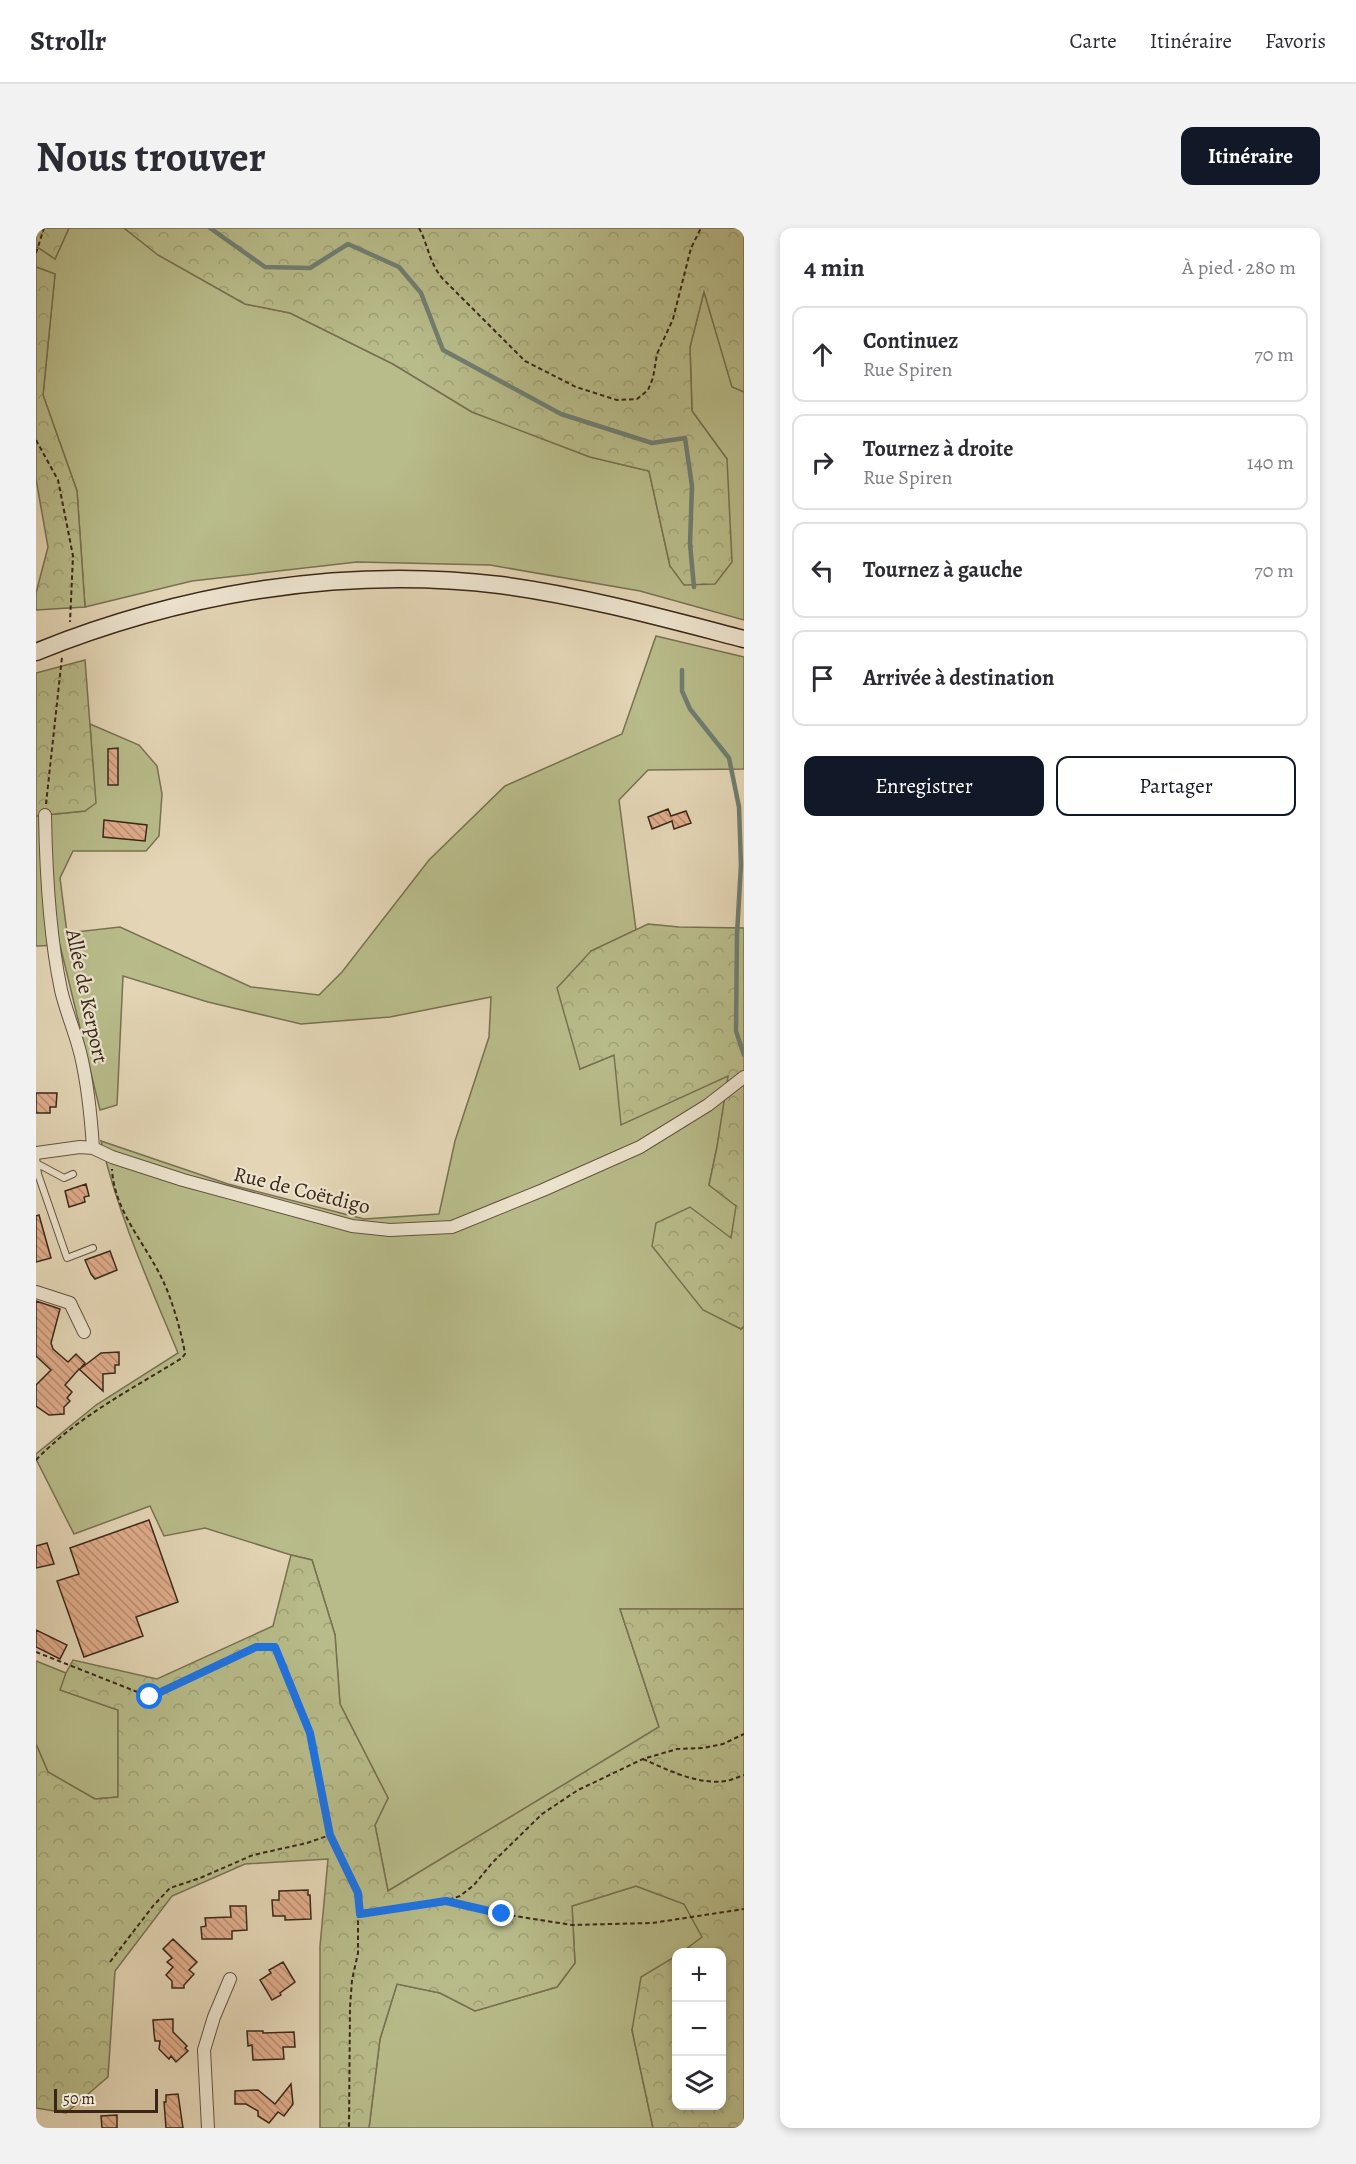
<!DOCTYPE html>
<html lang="fr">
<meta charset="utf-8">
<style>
:root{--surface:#fff;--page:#f2f2f3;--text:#2b2b33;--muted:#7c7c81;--line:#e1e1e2;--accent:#111827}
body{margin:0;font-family:Alegreya,serif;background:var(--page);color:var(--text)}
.controls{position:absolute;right:18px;bottom:18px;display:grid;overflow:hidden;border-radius:12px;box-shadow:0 3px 9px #0003}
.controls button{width:54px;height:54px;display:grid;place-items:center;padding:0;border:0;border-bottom:2px solid var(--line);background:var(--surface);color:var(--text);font:30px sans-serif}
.scale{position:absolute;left:18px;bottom:15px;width:104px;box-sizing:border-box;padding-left:6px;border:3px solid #392619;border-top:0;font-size:16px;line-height:21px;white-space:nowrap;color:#392619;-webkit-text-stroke:4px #ede4cf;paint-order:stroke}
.stop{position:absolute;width:18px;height:18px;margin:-14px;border:4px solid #1a73e8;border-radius:50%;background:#fff}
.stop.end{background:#1a73e8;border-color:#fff;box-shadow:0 2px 6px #0008}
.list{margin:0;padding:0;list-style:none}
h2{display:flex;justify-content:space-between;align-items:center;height:78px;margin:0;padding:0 24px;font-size:26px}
h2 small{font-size:20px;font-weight:400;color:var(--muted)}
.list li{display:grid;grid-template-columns:39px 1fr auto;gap:18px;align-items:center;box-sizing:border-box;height:96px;margin:0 12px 12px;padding:0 12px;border:2px solid var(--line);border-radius:12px}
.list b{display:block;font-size:22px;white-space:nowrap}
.list p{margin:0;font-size:20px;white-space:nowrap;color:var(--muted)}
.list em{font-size:20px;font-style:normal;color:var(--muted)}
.actions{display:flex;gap:12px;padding:18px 24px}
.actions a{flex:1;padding:14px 0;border:2px solid var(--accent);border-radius:12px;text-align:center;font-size:21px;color:var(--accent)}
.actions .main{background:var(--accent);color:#fff}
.icon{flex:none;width:33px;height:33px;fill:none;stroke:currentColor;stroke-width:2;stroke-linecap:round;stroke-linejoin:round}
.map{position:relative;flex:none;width:708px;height:1900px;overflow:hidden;border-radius:12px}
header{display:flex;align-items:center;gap:36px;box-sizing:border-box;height:84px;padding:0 30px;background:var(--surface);border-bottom:2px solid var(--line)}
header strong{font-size:28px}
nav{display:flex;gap:33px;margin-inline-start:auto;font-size:21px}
.intro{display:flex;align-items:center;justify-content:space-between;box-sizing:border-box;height:144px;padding:0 36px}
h1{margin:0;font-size:42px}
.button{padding:15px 27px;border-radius:12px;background:var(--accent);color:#fff;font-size:21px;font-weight:700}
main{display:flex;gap:36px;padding:0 36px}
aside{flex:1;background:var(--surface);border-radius:12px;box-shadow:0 3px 9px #0003}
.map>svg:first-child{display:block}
</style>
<header>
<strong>Strollr</strong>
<nav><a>Carte</a><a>Itinéraire</a><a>Favoris</a></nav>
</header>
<div class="intro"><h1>Nous trouver</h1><a class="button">Itinéraire</a></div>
<main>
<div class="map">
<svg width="708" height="1900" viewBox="0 0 708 1900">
<defs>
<pattern id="forest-crowns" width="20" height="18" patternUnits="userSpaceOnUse" patternTransform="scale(1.5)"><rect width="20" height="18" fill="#b8bc8a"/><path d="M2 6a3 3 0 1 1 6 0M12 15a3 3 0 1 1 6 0" fill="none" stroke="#9fa176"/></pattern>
<pattern id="building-back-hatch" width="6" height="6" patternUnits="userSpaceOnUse" patternTransform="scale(1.5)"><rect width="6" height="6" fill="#e0ac8b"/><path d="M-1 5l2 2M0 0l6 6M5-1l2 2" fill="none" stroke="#b78c71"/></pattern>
</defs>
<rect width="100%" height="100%" fill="#e3d5b5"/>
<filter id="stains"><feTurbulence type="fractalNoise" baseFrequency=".00333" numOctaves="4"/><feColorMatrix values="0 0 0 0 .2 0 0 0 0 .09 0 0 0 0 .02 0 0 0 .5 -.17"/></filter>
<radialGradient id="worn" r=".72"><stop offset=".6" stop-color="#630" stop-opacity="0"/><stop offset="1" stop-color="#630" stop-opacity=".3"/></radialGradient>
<path fill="#b8bc8a" stroke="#787152" stroke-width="1.5" d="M33,0H88L122,27L209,76L254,85L357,136L436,184L554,229L613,243L634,338L691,231L656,183L654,119L668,63L696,158L708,164V392L604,363L454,337L321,334L156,353L49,379L41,263L7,167L19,46L0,39V18L19,31Z
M620,408L708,429V541L612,542L583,572L600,702L555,723L544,841L578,827L693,847L681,919L673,957L701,978L695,1010L705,1101L708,1098V1381H584L623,1499L352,1663L339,1597L352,1570L304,1476L299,1407L276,1332L255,1327L169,1300L128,1308L114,1278L38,1306L0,1231V1226L60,1177L142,1125C113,1055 82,987 65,913L192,956L328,991L403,986L419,913L453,809L455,769L354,789L265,796L172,774L87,748L81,877L64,882L24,717L0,718V588L49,583L59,575L54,496L103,517L121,538L126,566L123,608L110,623H37L24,650L31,705L84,699L215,759L283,767L306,744L393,632L469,558L586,506Z
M0,1433L30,1445L25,1462L82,1482V1569L59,1571L12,1544L0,1516Z
M600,1658L648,1676L667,1710L646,1724H640V1728L637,1731L596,1802L617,1900H333L344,1811L361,1756L404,1765L439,1783L521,1759L539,1735L536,1678Z"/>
<path fill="url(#forest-crowns)" stroke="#787152" stroke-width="1.5" d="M0,0H33L19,31L0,18Z
M88,0H708V164L696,159L668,64L654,119L656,183L691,231L696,334L679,356L648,357L634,338L613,243L554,229L436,184L357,136L254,85L209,76L122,27Z
M0,39L19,46L7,167L41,263L49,379L0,382V365L12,319L0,251Z
M49,432L60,575L49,583L0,588V445Z
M612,696L643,699L708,700V1098L705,1101L667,1082L616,1018L620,995L654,979L695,1010L700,978L673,957L681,919L692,848L585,897L578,827L544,841L521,760L555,723Z
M255,1327L276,1332L299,1407L304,1476L352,1570L339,1597L352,1663L623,1499L584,1381H708V1900H617L596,1802L605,1749L640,1728V1878H686V1724H646L666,1709L648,1676L600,1658L536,1678L539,1735L521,1759L439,1783L404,1765L361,1756L344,1811L333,1900H284V1718L292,1631L209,1636L136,1668L79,1743L72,1849L30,1885L0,1880V1516L12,1544L59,1571L82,1569V1482L24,1462L30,1445L37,1432L121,1451L237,1398Z"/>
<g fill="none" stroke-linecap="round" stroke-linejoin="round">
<path stroke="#707e72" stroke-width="4.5" d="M174,0L229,39L274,40L312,16L363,39L385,65L407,122L525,186L616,215L649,210L656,258L654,316L658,359
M646,442V463L654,481L693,530L703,579L705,637L701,706L700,803L708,827"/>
</g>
<path fill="url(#building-back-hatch)" stroke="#392619" stroke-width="1.5" d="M82,520V557H72V521Z
M632,581L635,588L650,583L655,595L638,601L636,593L616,601L612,589Z
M68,592L111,597L109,613L67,609Z
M0,865H21L20,879H14V885H0Z
M50,956L53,968L48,969L49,974L33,979L29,963Z
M3,987L15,1030L0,1034V988Z
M74,1023L81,1042L59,1051L55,1046L49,1032Z
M0,1073L24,1081L15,1115L17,1121L32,1134L40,1126L49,1135L44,1141L65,1125L83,1124V1137H79V1145L67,1146V1163L43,1141L29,1157L36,1164L31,1170L34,1173L28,1179V1186L13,1187L0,1178V1157L15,1142L0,1128Z
M113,1292L142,1374L100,1389L107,1408L48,1429L21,1353L43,1346L34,1320Z
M11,1315L18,1336L0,1340V1318Z
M0,1402L31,1417L24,1431L0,1419Z
M272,1662V1667H274L275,1691L249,1692V1688H237L236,1672H243V1663Z
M194,1678H210L211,1702L196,1703V1711H166L165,1699L170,1698L169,1690L195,1689Z
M137,1711L161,1734L153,1742L158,1746L148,1757V1760H136V1753L130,1747L137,1739L131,1734L136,1730L127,1721Z
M247,1734L259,1754L244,1765L245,1767L236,1772L224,1752L235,1745L233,1742Z
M137,1791V1804L151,1818L149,1820L152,1823L140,1834L135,1828L133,1831L123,1821L124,1813H119L118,1805L117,1792Z
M211,1803H227V1805L258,1804L259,1819H247L248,1831L217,1832L216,1817L212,1818Z
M255,1856L257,1876L248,1888L242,1884L233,1895L222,1888V1883L210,1876H199V1863L222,1862L239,1876Z
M142,1866L147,1900H130L128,1874H130V1867Z
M81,1887V1900H66L65,1888Z"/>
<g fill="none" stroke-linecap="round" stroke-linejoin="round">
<defs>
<path id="service" d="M0,929L2,946L31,1030L57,1020
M0,935L28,950L37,946"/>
<path id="minor" d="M9,587C10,645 13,705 25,762C30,784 40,806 45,828C52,858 55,889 57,920
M0,925L44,919L57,920L76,929L147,952L316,998L354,1002L416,999L507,962L604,919L672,877L708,849
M0,1064L34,1075L48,1104
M172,1900L168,1822L178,1789L194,1751"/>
<path id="secondary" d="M0,424C146,365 307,338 464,357C547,368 627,390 708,411"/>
</defs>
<use href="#service" stroke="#645240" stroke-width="8"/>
<use href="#minor" stroke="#645240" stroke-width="14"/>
<use href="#secondary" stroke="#392619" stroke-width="19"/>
<path stroke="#392619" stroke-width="2" stroke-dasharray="4.5 3" stroke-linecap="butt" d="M0,0L7,4
M383,0C393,19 392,32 406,50L489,133L540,159L581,172L601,171L612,162L617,150L621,126L637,91L655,20L665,0
M0,25L8,0
M0,212L22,252L37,328L34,394
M10,576L26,429
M0,1232C41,1189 96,1161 146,1130L149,1126C146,1106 136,1072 128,1055C111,1017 78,984 76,941
M0,1424L114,1469L220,1419H239L274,1505L294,1607L322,1665V1725L316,1752L314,1779L313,1900
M607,1531C632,1542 661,1557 690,1553C696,1552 702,1549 708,1547
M409,1673L466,1686L536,1697L616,1695L708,1681
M324,1686L409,1673L424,1668L438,1657L456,1635L506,1586L542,1562L607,1531L641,1521L667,1520L687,1516L708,1506
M74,1734L117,1678L134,1660L164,1650L217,1627L271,1615L294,1607"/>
<use href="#service" stroke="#ede4cf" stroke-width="6"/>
<use href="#minor" stroke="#ede4cf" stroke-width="12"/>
<use href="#secondary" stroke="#ede4cf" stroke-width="16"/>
</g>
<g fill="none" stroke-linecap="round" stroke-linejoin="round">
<path stroke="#1a73e8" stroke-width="8" d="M114,1469L220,1419H239L274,1505L294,1607L322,1665L324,1686L410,1673L466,1686"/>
</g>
<g text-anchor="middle" stroke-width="4.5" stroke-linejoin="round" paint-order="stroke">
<g font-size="21" fill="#392619" stroke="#ede4cf">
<text transform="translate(51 768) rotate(78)" y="7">Allée de Kerport</text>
<text transform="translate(266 962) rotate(14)" y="7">Rue de Coëtdigo</text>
</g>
</g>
<rect width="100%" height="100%" filter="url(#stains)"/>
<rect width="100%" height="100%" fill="url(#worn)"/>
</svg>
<div class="controls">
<button>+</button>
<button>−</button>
<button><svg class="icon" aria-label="layers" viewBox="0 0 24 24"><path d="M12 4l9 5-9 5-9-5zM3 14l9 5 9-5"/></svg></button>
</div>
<div class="scale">50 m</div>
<div class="stop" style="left:114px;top:1469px"></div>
<div class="stop end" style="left:466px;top:1686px"></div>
</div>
<aside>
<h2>4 min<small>À pied · 280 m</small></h2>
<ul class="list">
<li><svg class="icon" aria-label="ahead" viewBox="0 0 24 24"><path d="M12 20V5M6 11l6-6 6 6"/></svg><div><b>Continuez</b><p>Rue Spiren</p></div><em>70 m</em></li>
<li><svg class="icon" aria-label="right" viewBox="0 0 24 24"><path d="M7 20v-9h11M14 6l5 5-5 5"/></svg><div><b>Tournez à droite</b><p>Rue Spiren</p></div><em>140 m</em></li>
<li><svg class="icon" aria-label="left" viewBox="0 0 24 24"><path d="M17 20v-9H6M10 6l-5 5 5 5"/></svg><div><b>Tournez à gauche</b></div><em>70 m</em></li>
<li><svg class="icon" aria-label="arrive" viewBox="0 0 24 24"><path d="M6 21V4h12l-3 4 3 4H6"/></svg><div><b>Arrivée à destination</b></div></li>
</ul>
<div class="actions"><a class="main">Enregistrer</a><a>Partager</a></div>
</aside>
</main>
